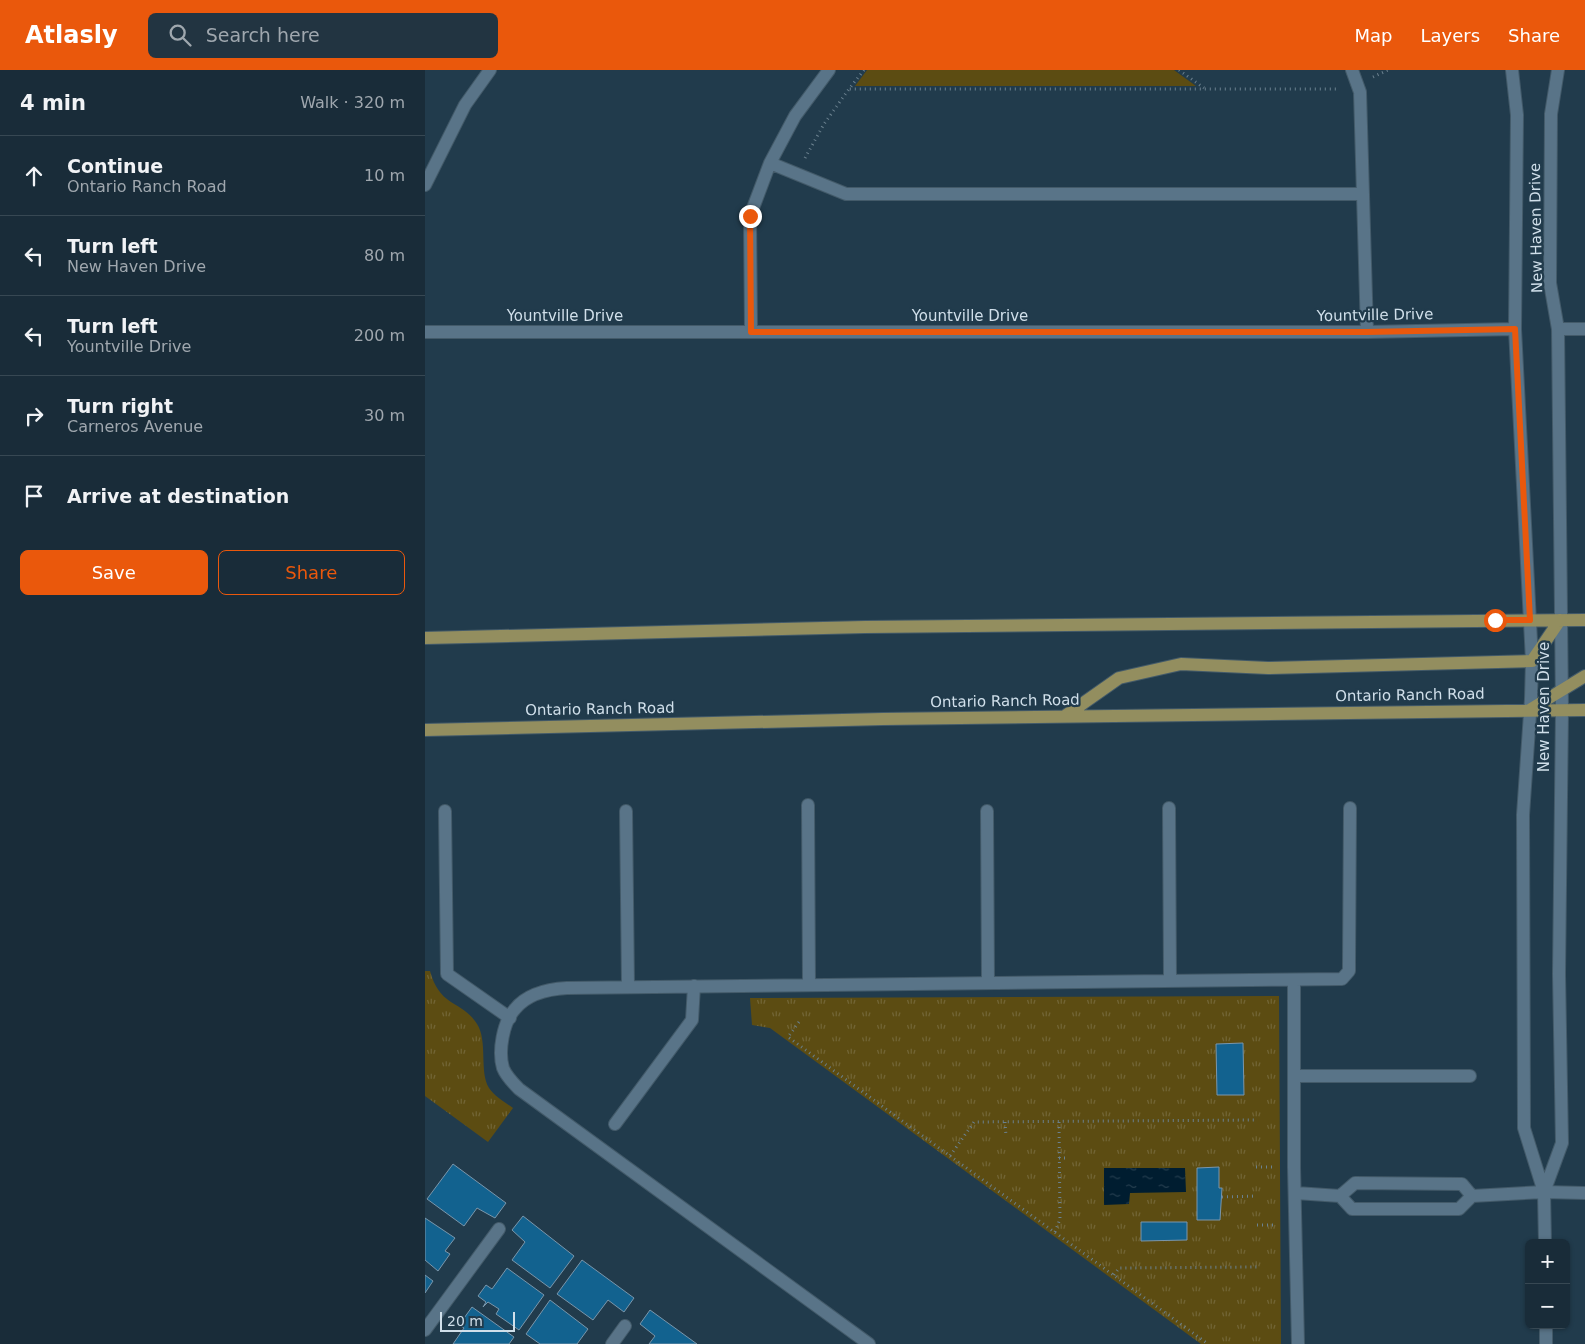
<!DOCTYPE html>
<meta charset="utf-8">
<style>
:root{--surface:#192c39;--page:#223441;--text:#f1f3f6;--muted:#9fa7ae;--line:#374853;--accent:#ea580c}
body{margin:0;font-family:"DejaVu Sans",sans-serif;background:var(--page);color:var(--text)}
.controls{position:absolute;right:15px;bottom:15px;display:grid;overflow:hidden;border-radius:8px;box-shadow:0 1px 4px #0004}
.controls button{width:45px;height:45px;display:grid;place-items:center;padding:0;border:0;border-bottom:1px solid var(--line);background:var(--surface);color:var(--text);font:25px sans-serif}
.scale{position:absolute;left:15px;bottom:12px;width:75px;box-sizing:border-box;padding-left:5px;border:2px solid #d0dfea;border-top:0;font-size:14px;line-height:18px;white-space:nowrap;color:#d0dfea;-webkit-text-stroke:4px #213b4c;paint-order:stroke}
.stop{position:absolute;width:15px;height:15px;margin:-11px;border:4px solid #ea580c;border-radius:50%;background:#fff}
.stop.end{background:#ea580c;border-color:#fff;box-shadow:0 1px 5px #0008}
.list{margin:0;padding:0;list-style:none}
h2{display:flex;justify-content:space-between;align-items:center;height:65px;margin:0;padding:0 20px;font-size:21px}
h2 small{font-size:16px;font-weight:400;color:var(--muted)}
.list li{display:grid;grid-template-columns:32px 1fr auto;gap:15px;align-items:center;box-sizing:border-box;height:80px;padding:0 20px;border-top:1px solid var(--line)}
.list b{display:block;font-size:19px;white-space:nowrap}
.list p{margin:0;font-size:16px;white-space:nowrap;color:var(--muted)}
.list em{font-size:16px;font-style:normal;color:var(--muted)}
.actions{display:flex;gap:10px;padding:15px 20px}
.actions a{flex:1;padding:11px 0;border:1px solid var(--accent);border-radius:8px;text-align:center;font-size:18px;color:var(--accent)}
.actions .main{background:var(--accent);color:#fff}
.icon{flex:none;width:28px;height:28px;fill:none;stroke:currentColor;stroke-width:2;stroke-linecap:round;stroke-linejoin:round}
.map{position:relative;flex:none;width:1160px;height:1274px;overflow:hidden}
header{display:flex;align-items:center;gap:30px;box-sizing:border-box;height:70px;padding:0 25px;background:var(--accent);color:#fff}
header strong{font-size:24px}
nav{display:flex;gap:28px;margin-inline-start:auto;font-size:18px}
.search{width:350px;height:45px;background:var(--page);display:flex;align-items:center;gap:12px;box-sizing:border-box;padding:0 18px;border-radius:8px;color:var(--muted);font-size:19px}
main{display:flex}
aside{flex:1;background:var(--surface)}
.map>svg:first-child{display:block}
</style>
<header>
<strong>Atlasly</strong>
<div class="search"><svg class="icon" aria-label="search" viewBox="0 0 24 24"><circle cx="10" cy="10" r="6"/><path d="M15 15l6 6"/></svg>Search here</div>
<nav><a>Map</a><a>Layers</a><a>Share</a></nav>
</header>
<main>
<aside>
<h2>4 min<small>Walk · 320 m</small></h2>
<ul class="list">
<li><svg class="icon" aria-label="ahead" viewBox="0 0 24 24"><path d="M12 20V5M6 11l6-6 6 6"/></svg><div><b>Continue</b><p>Ontario Ranch Road</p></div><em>10 m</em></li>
<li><svg class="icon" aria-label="left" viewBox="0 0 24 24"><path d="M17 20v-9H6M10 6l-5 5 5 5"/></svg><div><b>Turn left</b><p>New Haven Drive</p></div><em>80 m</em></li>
<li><svg class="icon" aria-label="left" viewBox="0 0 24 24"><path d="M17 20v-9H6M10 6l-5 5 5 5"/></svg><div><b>Turn left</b><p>Yountville Drive</p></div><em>200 m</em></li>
<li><svg class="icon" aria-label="right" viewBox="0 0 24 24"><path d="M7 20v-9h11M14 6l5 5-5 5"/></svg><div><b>Turn right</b><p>Carneros Avenue</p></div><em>30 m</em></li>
<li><svg class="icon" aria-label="arrive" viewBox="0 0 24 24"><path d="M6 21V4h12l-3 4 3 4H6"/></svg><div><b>Arrive at destination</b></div></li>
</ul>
<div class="actions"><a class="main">Save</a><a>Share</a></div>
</aside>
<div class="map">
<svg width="1160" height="1274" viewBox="0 0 1160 1274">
<defs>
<pattern id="park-tufts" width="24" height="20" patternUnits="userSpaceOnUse" patternTransform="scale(1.25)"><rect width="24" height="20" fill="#5c4c12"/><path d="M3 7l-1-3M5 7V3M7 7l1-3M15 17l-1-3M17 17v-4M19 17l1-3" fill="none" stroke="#726535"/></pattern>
<pattern id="water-ripples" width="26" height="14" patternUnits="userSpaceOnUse" patternTransform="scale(1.25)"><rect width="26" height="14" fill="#001d30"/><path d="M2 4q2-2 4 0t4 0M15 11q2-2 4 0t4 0" fill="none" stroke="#243d4e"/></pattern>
</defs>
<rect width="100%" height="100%" fill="#213b4c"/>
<path fill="#5c4c12" d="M442,0H749L771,16H430Z"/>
<path fill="url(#park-tufts)" d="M0,901H5C15,938 37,930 52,954C63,971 54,1002 64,1018C69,1026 81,1033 88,1038L63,1072L0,1026Z
M854,926L856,1274H776L345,958L327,955L325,928Z"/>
<path fill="url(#water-ripples)" d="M679,1098H760L761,1122L705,1123L704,1134L679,1135Z"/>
<path fill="#12628f" stroke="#7a96ab" d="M818,973L819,1025H792L791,974Z
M28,1094L81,1133L70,1148L52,1138L39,1156L2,1129Z
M794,1097V1118H797L795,1150H772V1098Z
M98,1146L149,1186L125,1218L87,1190L100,1172L87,1160Z
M0,1148L30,1168L20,1181L25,1184L13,1201L0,1190Z
M716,1152H762V1170L716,1171Z
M157,1190L209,1228L199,1242L183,1230L168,1250L132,1224Z
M82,1198L119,1225L94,1260L71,1244L74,1239L63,1232L58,1237L61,1232L53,1226L61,1215L67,1219Z
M0,1205L8,1211L0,1223Z
M125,1230L163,1259L152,1274H115L101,1264Z
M47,1237L89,1267L84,1274H28L39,1258L34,1255Z
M225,1240L272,1274H224L230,1266L215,1254Z"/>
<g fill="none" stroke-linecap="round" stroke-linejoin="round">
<defs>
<path id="minor" d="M927,0L935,22L942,262
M1087,0L1092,45L1090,259L1107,591L1106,629L1098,745L1099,1058L1119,1122L1120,1173
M345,93L421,124H938
M0,115L40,35L65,0
M1133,259H1160
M0,262H942L1090,259
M326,262L325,146L345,93L370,46L404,0
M383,735L384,915
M744,738L745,910
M20,741L22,904L85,948
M201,741L203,917
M562,741L563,913
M869,910V1097L873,1274
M869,1006H1045
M190,1054L267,950L269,916
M1119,1122L1137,1073L1134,904L1137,639L1133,259L1125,213L1126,44L1133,0
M871,1123L915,1126L927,1139H1034L1047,1126L1119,1122L1160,1123
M915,1126L930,1113L1037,1114L1047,1126
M1121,1255V1274
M0,1260L74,1159
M187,1274L200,1256
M444,1274L94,1019C88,1013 81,1006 78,998C73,981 78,952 90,939C102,924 124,919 142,918L917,909L924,901V894L925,738"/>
<path id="major" d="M0,568L440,557L1160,550
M1106,639L1160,606
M640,646L694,608L756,594L843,598L1107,591L1135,550
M0,660L458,649L1160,640"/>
</defs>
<use href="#minor" stroke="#435a69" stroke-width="14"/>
<use href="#major" stroke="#435a69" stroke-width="14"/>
<path stroke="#6b818f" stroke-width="3" stroke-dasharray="1 4" stroke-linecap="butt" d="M439,0L424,19H914
M754,0L779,18
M948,7L963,0
M380,88L399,54L424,19
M374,952L363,967L525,1086L549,1052L831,1050
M580,1052L581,1066
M525,1086L783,1274
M634,1088H644
M831,1097H851
M797,1127L832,1126
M832,1155H851
M630,1162L635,1149L634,1052
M689,1205L694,1198L832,1197"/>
<use href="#minor" stroke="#597488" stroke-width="12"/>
<use href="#major" stroke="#938e5f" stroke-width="12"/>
</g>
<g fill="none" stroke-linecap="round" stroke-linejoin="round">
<path stroke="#ea580c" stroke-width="6" d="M325,146L326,262H942L1090,259L1105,550H1070"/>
</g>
<g text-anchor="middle" stroke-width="4.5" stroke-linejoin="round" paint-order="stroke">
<g font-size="15" fill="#d0dfea" stroke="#213b4c">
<text transform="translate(1111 158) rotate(-91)" y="5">New Haven Drive</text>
<text transform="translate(950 245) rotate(-1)" y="5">Yountville Drive</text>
<text x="140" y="251">Yountville Drive</text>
<text x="545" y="251">Yountville Drive</text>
<text transform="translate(985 625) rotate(-1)" y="5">Ontario Ranch Road</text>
<text transform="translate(580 631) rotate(-1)" y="5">Ontario Ranch Road</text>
<text transform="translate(1119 637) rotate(-90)" y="5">New Haven Drive</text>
<text transform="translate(175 639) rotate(-1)" y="5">Ontario Ranch Road</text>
</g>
</g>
</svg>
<div class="controls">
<button>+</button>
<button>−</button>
</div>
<div class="scale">20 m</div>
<div class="stop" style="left:1070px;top:550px"></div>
<div class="stop end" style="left:325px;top:146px"></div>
</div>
</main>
